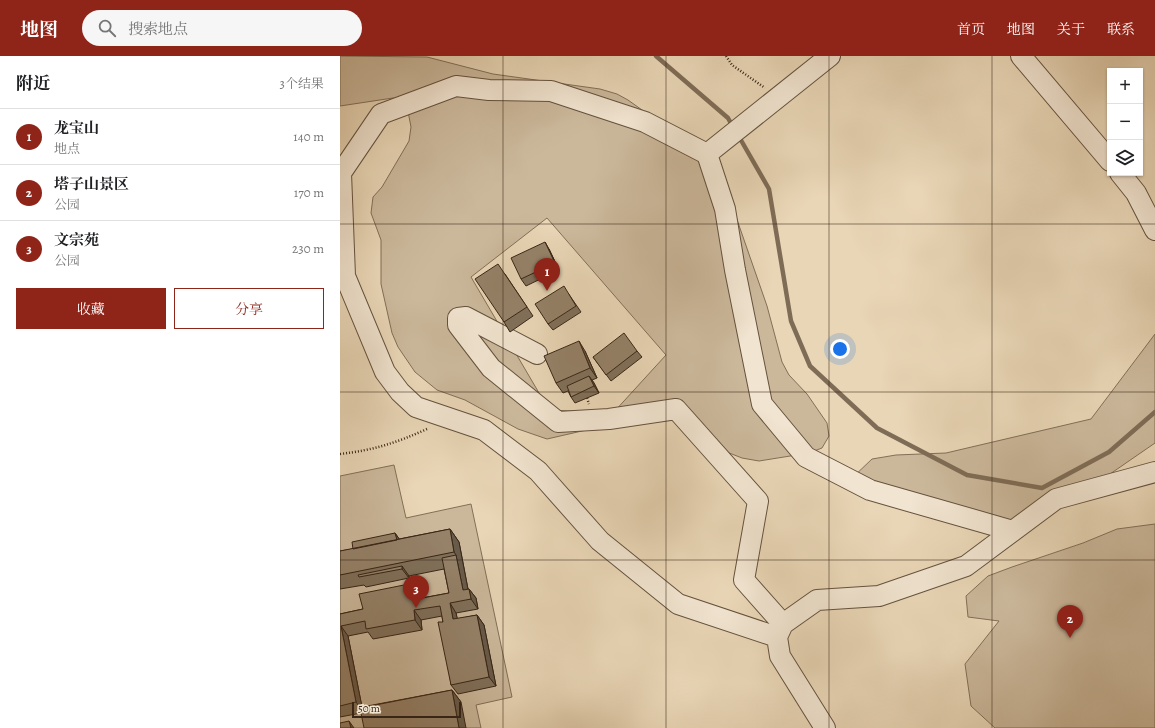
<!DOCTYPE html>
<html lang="zh">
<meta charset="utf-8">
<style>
:root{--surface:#fff;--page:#f6f6f6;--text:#202124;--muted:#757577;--line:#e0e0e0;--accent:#8f2418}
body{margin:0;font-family:Alegreya,"Noto Serif SC",serif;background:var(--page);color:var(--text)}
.controls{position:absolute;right:12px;top:12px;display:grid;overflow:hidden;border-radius:0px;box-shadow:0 1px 3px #0004}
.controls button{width:36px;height:36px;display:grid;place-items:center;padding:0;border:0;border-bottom:1px solid var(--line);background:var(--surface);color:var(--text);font:20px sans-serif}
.scale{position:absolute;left:12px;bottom:10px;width:109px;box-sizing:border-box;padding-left:4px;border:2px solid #392616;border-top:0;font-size:11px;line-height:14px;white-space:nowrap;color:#392616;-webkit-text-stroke:3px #f1e4d0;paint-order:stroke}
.you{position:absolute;left:500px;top:293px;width:14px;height:14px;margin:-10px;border:3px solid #fff;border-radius:50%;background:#1a73e8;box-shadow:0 0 0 6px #1a73e833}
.badge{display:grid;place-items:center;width:26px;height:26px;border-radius:50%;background:var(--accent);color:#fff;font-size:13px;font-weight:700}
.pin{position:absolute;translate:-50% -33px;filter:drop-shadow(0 1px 2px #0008)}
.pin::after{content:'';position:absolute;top:21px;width:14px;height:12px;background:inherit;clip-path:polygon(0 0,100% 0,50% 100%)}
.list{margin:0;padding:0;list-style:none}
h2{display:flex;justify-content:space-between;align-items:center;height:52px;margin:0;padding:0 16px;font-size:17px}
h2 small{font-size:13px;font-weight:400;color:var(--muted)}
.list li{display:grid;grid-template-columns:26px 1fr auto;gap:12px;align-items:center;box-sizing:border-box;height:56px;padding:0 16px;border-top:1px solid var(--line)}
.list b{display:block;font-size:15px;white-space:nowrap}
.list p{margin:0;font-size:13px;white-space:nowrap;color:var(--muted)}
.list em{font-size:13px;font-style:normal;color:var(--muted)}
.actions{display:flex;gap:8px;padding:12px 16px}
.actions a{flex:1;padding:9px 0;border:1px solid var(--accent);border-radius:0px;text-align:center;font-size:14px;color:var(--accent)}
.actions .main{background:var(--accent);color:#fff}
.icon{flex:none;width:22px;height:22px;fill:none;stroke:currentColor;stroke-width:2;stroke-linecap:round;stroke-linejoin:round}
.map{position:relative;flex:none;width:815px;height:672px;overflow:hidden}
header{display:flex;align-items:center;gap:24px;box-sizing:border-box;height:56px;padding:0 20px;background:var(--accent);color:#fff}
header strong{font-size:19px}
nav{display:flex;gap:22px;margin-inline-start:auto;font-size:14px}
.search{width:280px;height:36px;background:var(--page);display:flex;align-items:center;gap:10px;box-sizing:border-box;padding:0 14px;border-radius:22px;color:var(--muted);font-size:15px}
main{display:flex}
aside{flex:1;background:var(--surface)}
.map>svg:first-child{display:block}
</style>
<header>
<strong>地图</strong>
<div class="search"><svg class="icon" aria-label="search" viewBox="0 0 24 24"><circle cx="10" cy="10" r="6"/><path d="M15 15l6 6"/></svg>搜索地点</div>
<nav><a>首页</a><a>地图</a><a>关于</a><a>联系</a></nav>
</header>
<main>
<aside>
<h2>附近<small>3个结果</small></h2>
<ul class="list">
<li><span class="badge">1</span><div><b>龙宝山</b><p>地点</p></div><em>140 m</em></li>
<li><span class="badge">2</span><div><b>塔子山景区</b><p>公园</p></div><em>170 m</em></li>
<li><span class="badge">3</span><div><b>文宗苑</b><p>公园</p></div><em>230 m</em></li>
</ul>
<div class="actions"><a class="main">收藏</a><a>分享</a></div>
</aside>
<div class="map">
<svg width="815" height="672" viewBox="0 0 815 672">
<rect width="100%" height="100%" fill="#e9d6b6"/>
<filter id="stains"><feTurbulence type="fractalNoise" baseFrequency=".005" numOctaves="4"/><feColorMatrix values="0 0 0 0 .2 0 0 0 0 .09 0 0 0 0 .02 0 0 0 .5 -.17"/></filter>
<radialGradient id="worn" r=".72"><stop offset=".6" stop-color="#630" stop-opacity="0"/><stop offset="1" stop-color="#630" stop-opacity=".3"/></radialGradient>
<path fill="#cbb89b" stroke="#826f58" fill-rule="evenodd" d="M0,0L87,1L153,18L260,33L277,38L288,44L347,86L394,155L427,250L442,306L449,319L467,338L487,367L489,380L482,392L469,397L419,405L402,402L374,391L338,353L207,383L178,373L125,344L97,334L75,316L58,291L52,277L41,228V184L31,157L33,141L42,131L69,85L71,71L66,45L53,42L0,50ZM207,162L326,299L273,357L209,354L131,221Z
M815,278V387L757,427L700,459L650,469L511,423L532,403L556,399L606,397L751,363Z
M54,409L66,462L131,448L172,641L136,649L141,672H0V420Z
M815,468V672H655L631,650L625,608L659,565L628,561L626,540L648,520L672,511L743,487L777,473Z"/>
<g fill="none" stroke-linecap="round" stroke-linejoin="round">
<path stroke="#7f6c56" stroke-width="4.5" d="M316,0L388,62L393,71
M398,79L429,133L451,265L470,310L537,372L627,419L702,432L769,396L815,356"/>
<defs>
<path id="minor" d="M681,0L770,105
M367,98L490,0
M780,117L796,137L815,174
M197,298L126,261L118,262V269L151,312L218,366L269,363L336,353L418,445L404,524L443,568
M437,581L338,548L260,485L198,415L144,374L76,351L60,336L45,316L5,220L1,117L41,58L116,30L149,34L211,35L305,66L367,98L385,153L395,214L422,348L466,401L530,434L673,475
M485,672L440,600L437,581L443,568L477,544L539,540L626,510L716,443L815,416"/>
</defs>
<use href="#minor" stroke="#65523e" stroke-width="22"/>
<path stroke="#392616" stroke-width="2.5" stroke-dasharray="1 2" stroke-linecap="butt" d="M386,0L392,9L425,32
M247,342L249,348
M0,398C34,394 56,387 87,373"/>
<use href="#minor" stroke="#f1e4d0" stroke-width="20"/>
</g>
<path fill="#80705a" stroke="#392616" d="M209,193L219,214L186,230L181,223Z
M165,218L193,260L170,276L164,266Z
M228,237L241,256L213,274L208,268Z
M245,295L257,322L252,324L254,327L259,337L235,347L231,341L228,335L223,337L216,327Z
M297,295L302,301L271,325L253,301Z
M110,473L119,486L128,533H129L136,542L138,553L116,557L117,563L137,559L144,569L156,630L118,638L111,629L102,560L81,564L82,574L33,583L28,576L8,580L22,651L112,634L121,646L21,657L0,661V558L23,553L75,538L76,543L109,537L104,513L69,520V522L26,531L24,529L0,533V495L13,493L55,477L59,483Z"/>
<path fill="#685b4a" stroke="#392616" d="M205,186L209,193L219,214L215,207Z
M239,285L245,295L257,322L250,312Z
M249,320L254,327L259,337L254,330Z
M110,473L119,486L130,544L123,534L116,499L114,496Z
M55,477L62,487H57Z
M62,510L69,520V522L62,513Z
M69,528L75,538L79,554L72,544Z
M129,533L136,542L138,553L131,543Z
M110,547L116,557L120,573L113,563Z
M74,554L81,564L82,574L75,564Z
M137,559L144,569L156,630L149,621Z
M1,570L8,580L23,656L16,646Z
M112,634L121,646L126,672H119Z
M9,665L14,672H11Z"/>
<path fill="#958269" stroke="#392616" d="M205,186L215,207L181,223L171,202Z
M158,208L187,251L164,266L135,223Z
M224,230L236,250L208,268L195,248Z
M284,277L297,295L266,319L253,301Z
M239,285L250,312L216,327L204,300Z
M249,320L254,330L231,341L227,330Z
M110,473L114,496L0,519V495Z
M55,477L57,484L13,493L12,486Z
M116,499L123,534L129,533L131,543L110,547L113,563L137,559L149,621L111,629L98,566H103L100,550L74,554L75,564L26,573L25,565L1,570L16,646L0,650V558L23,553L19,538L69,528L72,544L109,537L102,502Z
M62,510V513L19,521L18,519Z
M112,634L119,672H24L20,652Z
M9,665L11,672H0V667Z"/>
<path fill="none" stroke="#392616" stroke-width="1" stroke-opacity="0.55" d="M163,0V672M326,0V672M489,0V672M652,0V672M0,168H815M0,336H815M0,504H815"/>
<rect width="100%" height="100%" filter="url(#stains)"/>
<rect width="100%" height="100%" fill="url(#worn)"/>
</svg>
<div class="controls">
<button>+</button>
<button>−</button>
<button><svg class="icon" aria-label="layers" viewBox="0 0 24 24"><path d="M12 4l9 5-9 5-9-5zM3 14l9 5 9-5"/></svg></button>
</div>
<div class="scale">50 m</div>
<div class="you"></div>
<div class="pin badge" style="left:207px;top:235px">1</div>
<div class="pin badge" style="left:730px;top:582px">2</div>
<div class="pin badge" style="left:76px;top:552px">3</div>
</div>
</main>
